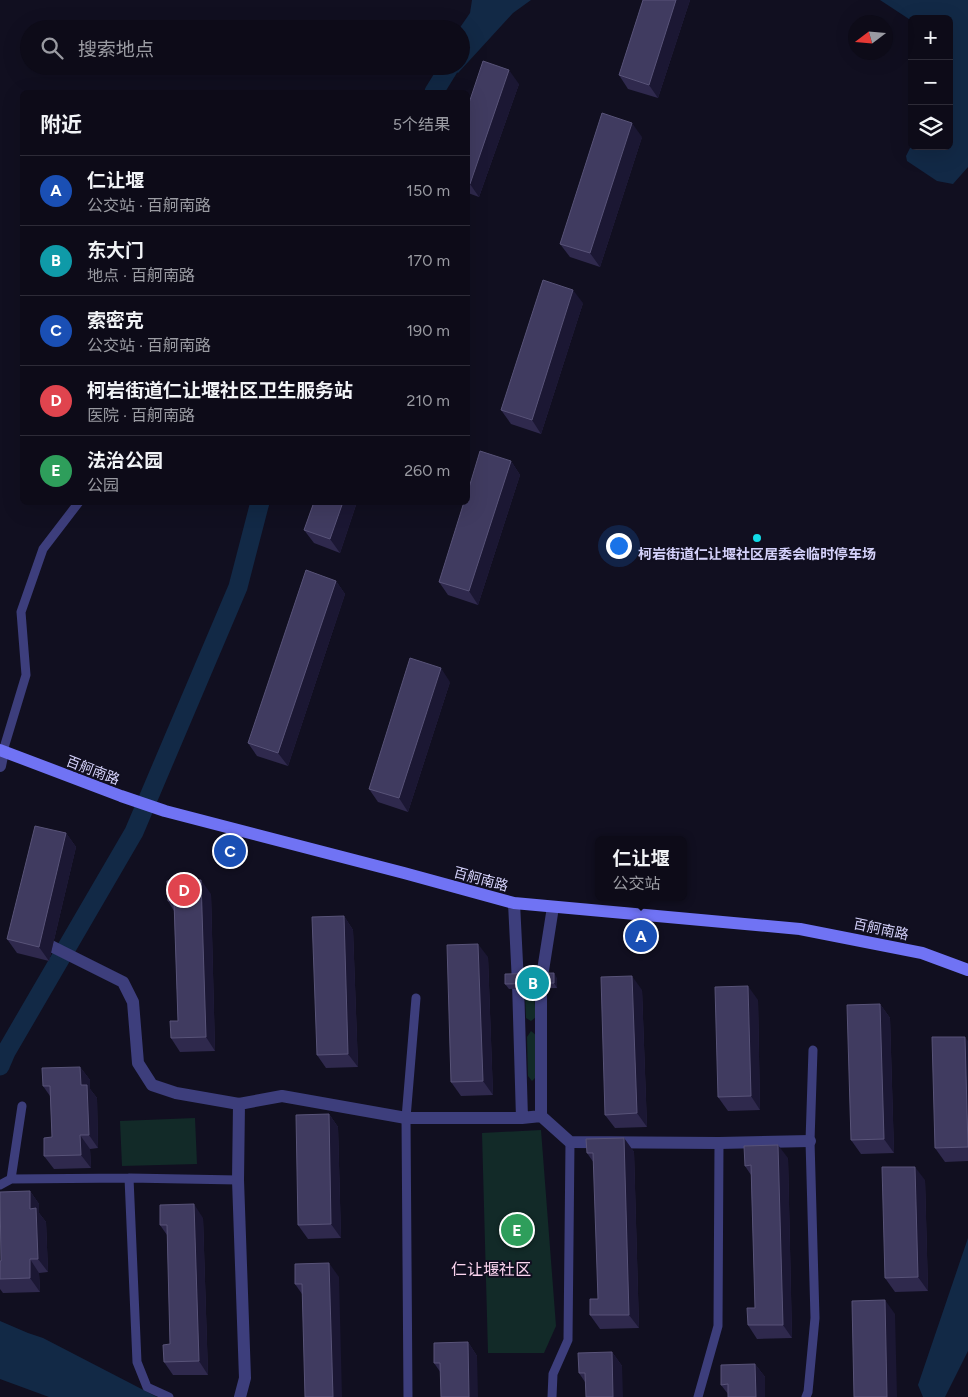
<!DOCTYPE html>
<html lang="zh">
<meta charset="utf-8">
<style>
:root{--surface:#0d0b18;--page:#1b1925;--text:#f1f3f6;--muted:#9a9ba2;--line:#2d2b37;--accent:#8c9099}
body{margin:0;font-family:Figtree,"Noto Sans SC",sans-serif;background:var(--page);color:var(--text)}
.controls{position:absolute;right:15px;top:15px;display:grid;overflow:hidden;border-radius:8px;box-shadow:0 5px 20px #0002}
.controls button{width:45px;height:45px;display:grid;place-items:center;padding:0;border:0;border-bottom:1px solid var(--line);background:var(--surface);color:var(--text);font:25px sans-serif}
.compass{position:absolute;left:848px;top:15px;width:45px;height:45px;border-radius:50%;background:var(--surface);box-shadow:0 5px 20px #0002;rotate:254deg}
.you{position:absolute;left:618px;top:545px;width:18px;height:18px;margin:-12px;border:4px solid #fff;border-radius:50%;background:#1a73e8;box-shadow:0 0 0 8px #1a73e833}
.badge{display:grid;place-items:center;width:32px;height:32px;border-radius:50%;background:var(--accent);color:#fff;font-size:16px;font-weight:700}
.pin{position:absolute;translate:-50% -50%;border:2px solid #fff;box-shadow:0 1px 5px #0006}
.popup{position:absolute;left:595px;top:836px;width:92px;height:65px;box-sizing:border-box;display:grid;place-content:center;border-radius:8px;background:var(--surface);filter:drop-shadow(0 1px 4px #0005);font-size:16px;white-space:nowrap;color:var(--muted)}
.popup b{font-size:19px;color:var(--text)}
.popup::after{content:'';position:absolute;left:50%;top:100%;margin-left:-10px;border:10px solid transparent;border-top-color:var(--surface)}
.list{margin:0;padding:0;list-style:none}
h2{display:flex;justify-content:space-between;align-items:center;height:65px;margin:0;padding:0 20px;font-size:21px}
h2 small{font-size:16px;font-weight:400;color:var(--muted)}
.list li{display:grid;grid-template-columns:32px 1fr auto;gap:15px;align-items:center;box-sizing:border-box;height:70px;padding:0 20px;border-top:1px solid var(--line)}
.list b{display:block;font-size:19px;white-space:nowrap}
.list p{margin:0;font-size:16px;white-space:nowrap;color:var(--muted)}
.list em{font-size:16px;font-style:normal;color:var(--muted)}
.icon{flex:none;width:28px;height:28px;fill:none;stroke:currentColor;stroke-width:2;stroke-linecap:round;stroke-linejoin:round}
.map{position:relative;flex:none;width:968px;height:1397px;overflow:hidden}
.search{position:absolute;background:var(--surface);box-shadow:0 5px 20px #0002;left:20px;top:20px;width:450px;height:55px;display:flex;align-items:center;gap:12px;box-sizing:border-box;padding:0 18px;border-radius:28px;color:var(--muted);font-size:19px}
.panel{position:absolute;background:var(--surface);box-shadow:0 5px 20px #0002;left:20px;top:90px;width:450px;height:415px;border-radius:8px}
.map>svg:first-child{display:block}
</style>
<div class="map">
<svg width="968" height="1397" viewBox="0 0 968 1397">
<rect width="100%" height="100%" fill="#110f20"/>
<path fill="#122a28" d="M528,992L534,996L536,1017L531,1021L526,1018L525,995Z
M531,1031L537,1036V1076L532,1081L528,1076L527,1037Z
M195,1118L197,1164L122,1166L120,1121Z
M541,1130L556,1326L544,1353H488L482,1133Z"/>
<path fill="#122946" d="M472,0H531L513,13L458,73L448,66H461V29H459L470,13Z
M880,0H968V167L953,184L937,181L907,161L906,156L912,144V146H949V19H912V21Z
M968,1238V1351L945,1397H923L918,1385Z
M0,1321L28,1333L43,1338L157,1397H49L0,1379Z"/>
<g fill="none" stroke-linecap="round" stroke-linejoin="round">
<path stroke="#122946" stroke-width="19" d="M434,92L450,66
M0,1066L6,1052L134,832L238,587L260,502"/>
<path stroke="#3d3e7c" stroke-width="9" d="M3,751L26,675L21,612L43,549L79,502
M129,1178L137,1362L147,1387L169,1397
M11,1179L129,1178L238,1180
M0,1185L11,1179L22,1106
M408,1397L406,1118L416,998
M552,1397L553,1374L568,1340L570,1142
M698,1397L718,1326L719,1143
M806,1397L808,1392L815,1318L810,1141L813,1050"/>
<path stroke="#3d3e7c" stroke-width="12" d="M0,766L3,751
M514,903L518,983L522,1118
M51,946L123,982L133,1002L138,1063L152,1085L176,1093L239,1104L282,1096L406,1118H522L541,1116L570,1142L719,1143L810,1141
M239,1104L238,1180L245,1378L240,1397
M541,1116V983L553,907"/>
<path stroke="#7073f4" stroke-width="12" d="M0,750L121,796L165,811L404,873L514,903L800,929L922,953L968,970"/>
</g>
<path fill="#2f294d" d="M643,0H690L658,98L628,89L619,75Z
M519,84L479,197L468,193V106Z
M642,137L600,267L570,257L560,244Z
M583,303L541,434L511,424L501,410Z
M511,461L520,475L478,605L448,595L439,582Z
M314,502H357L340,553L314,543L304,530Z
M336,581L345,594L288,766L257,756L248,743Z
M450,682L408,812L378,802L369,789Z
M66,833L76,847L49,961L17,953L7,939Z
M211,894L215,1051L180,1052L171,1038L178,1021L174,911L168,901Z
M344,916L353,930L358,1067L326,1068L317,1055Z
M488,957L493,1095L461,1096L451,1082Z
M557,978V988L509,989L505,984Z
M642,990L647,1127L615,1128L605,1115Z
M758,1000L760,1110L728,1111L718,1097Z
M880,1004L890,1018L894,1153L861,1154L851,1140Z
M968,1041V1161L945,1162L935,1148Z
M80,1067L90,1080V1089L97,1098L98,1148L90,1149L91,1168L54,1169L44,1156L52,1137L50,1096L43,1086Z
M329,1114L338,1127L341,1238L308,1239L298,1225Z
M624,1138L634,1152L639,1328L600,1329L590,1315L598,1299L594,1163L587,1153Z
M788,1158L792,1338L757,1339L748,1325L755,1308L751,1175L745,1166Z
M925,1180L928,1291L895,1292L885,1278Z
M30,1191L39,1204V1213L46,1222L48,1272L39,1273L40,1292L3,1293L0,1289V1261H1Z
M203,1218L208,1375H173L164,1362L170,1344L167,1235L160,1225Z
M339,1277L302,1294L295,1284Z
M468,1342L477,1356L441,1373L434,1363Z
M612,1352L622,1366L585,1382L579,1373Z
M755,1364L765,1377V1397H728V1394L721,1385Z"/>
<path fill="#1b1733" d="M676,0H690L658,98L649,85Z
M509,70L519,84L479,197L470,184Z
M632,123L642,137L600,267L590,253Z
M573,290L583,303L541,434L532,420Z
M511,461L520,475L478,605L469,591Z
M343,502H357L340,553L330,539Z
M336,581L345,594L288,766L278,753Z
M441,668L450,682L408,812L399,798Z
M66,833L76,847L49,961L39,947Z
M201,880L211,894L215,1051L206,1037Z
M344,916L353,930L358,1067L348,1054Z
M478,944L488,957L493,1095L483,1081Z
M554,973L557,978V988L554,983Z
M632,976L642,990L647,1127L637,1113Z
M748,986L758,1000L760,1110L751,1096Z
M880,1004L890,1018L894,1153L884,1139Z
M965,1037L968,1041V1147Z
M80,1067L90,1080V1089L97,1098L98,1148L89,1135L81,1085Z
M329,1114L338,1127L341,1238L331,1224Z
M80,1135L90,1149L91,1168L81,1155Z
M624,1138L634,1152L639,1328L629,1315Z
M778,1145L788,1158L792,1338L783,1325Z
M915,1167L925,1180L928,1291L918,1277Z
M30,1191L39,1204V1213L46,1222L48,1272L38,1259L30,1209Z
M194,1204L203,1218L208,1375L199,1361Z
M30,1259L39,1273L40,1292L30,1278Z
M329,1263L339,1277L342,1397H333Z
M885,1300L895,1314L897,1397H887Z
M468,1342L477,1356L478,1397H469Z
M612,1352L622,1366L623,1397H613Z
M755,1364L765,1377V1397H756Z"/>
<path fill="#403b60" stroke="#585378" d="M643,0H676L649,85L619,75Z
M483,61L509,70L470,184L468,183V106Z
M602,113L632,123L590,253L560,244Z
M543,280L573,290L532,420L501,410Z
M480,451L511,461L469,591L439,582L464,502H468V491Z
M314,502H343L330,539L304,530Z
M306,570L336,581L278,753L248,743Z
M410,658L441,668L399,798L369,789Z
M35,826L66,833L39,947L7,939Z
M201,880L206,1037L171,1038L170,1021H178L174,901H168L167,881Z
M344,916L348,1054L317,1055L312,917Z
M478,944L483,1081L451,1082L447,945Z
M554,973V983L505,984V974Z
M632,976L637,1113L605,1115L601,977Z
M748,986L751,1096L718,1097L715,987Z
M880,1004L884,1139L851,1140L847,1005Z
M932,1037H965L968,1147L935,1148Z
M80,1067L81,1085H87L89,1135H80L81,1155L44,1156V1138L52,1137L50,1086H43L42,1068Z
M329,1114L331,1224L298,1225L296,1115Z
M624,1138L629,1315H590V1299H598L593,1153H587L586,1139Z
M778,1145L783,1325H748L747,1308H755L751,1165L745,1166L744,1146Z
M882,1167H915L918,1277L885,1278Z
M30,1191V1209L36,1208L38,1259H30V1278L0,1279V1261H1L0,1192Z
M194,1204L199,1361L164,1362L163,1345L170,1344L167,1225H160V1205Z
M329,1263L333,1397H305L302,1284H295V1264Z
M885,1300L887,1397H854L852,1301Z
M468,1342L469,1397H441L440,1363H434V1343Z
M612,1352L613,1397H586L585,1373H579L578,1353Z
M755,1364L756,1397H728V1384L721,1385V1365Z"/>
<circle fill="#12dbe7" stroke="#110f20" stroke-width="2" cx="757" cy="538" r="5"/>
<g text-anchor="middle" stroke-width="4" stroke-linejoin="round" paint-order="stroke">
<g font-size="14" font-weight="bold" fill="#d5d2fb" stroke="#110f20">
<text x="757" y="559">柯岩街道仁让堰社区居委会临时停车场</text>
</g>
<g font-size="14" fill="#d5d2fb" stroke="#110f20">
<text transform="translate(93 770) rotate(21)" y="5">百舸南路</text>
<text transform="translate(481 879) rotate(15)" y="5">百舸南路</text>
<text transform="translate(881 929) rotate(12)" y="5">百舸南路</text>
</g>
<g font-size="16" fill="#fcd4ef" stroke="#110f20">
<text x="491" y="1275">仁让堰社区</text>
</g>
</g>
</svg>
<div class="controls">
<button>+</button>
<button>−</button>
<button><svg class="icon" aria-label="layers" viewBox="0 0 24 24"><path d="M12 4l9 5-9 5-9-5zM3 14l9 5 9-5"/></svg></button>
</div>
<svg class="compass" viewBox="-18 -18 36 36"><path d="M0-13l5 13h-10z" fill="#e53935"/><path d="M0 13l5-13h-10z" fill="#9a9ba2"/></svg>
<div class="you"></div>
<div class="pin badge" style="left:641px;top:936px;background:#1a4fb4">A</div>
<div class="popup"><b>仁让堰</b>公交站</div>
<div class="pin badge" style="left:533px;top:983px;background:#0f9aa8">B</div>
<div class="pin badge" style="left:230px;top:851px;background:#1a4fb4">C</div>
<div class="pin badge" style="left:184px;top:890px;background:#e0444e">D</div>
<div class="pin badge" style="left:517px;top:1230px;background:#2e9e5b">E</div>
<div class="search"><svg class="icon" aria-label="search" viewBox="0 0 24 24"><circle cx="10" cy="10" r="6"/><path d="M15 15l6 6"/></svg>搜索地点</div>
<section class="panel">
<h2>附近<small>5个结果</small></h2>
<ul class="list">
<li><span class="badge" style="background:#1a4fb4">A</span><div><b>仁让堰</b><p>公交站 · 百舸南路</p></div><em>150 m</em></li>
<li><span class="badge" style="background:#0f9aa8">B</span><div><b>东大门</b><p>地点 · 百舸南路</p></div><em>170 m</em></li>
<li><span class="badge" style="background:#1a4fb4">C</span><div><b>索密克</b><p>公交站 · 百舸南路</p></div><em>190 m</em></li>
<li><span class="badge" style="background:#e0444e">D</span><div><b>柯岩街道仁让堰社区卫生服务站</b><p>医院 · 百舸南路</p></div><em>210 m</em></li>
<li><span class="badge" style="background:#2e9e5b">E</span><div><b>法治公园</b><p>公园</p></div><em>260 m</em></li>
</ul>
</section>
</div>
